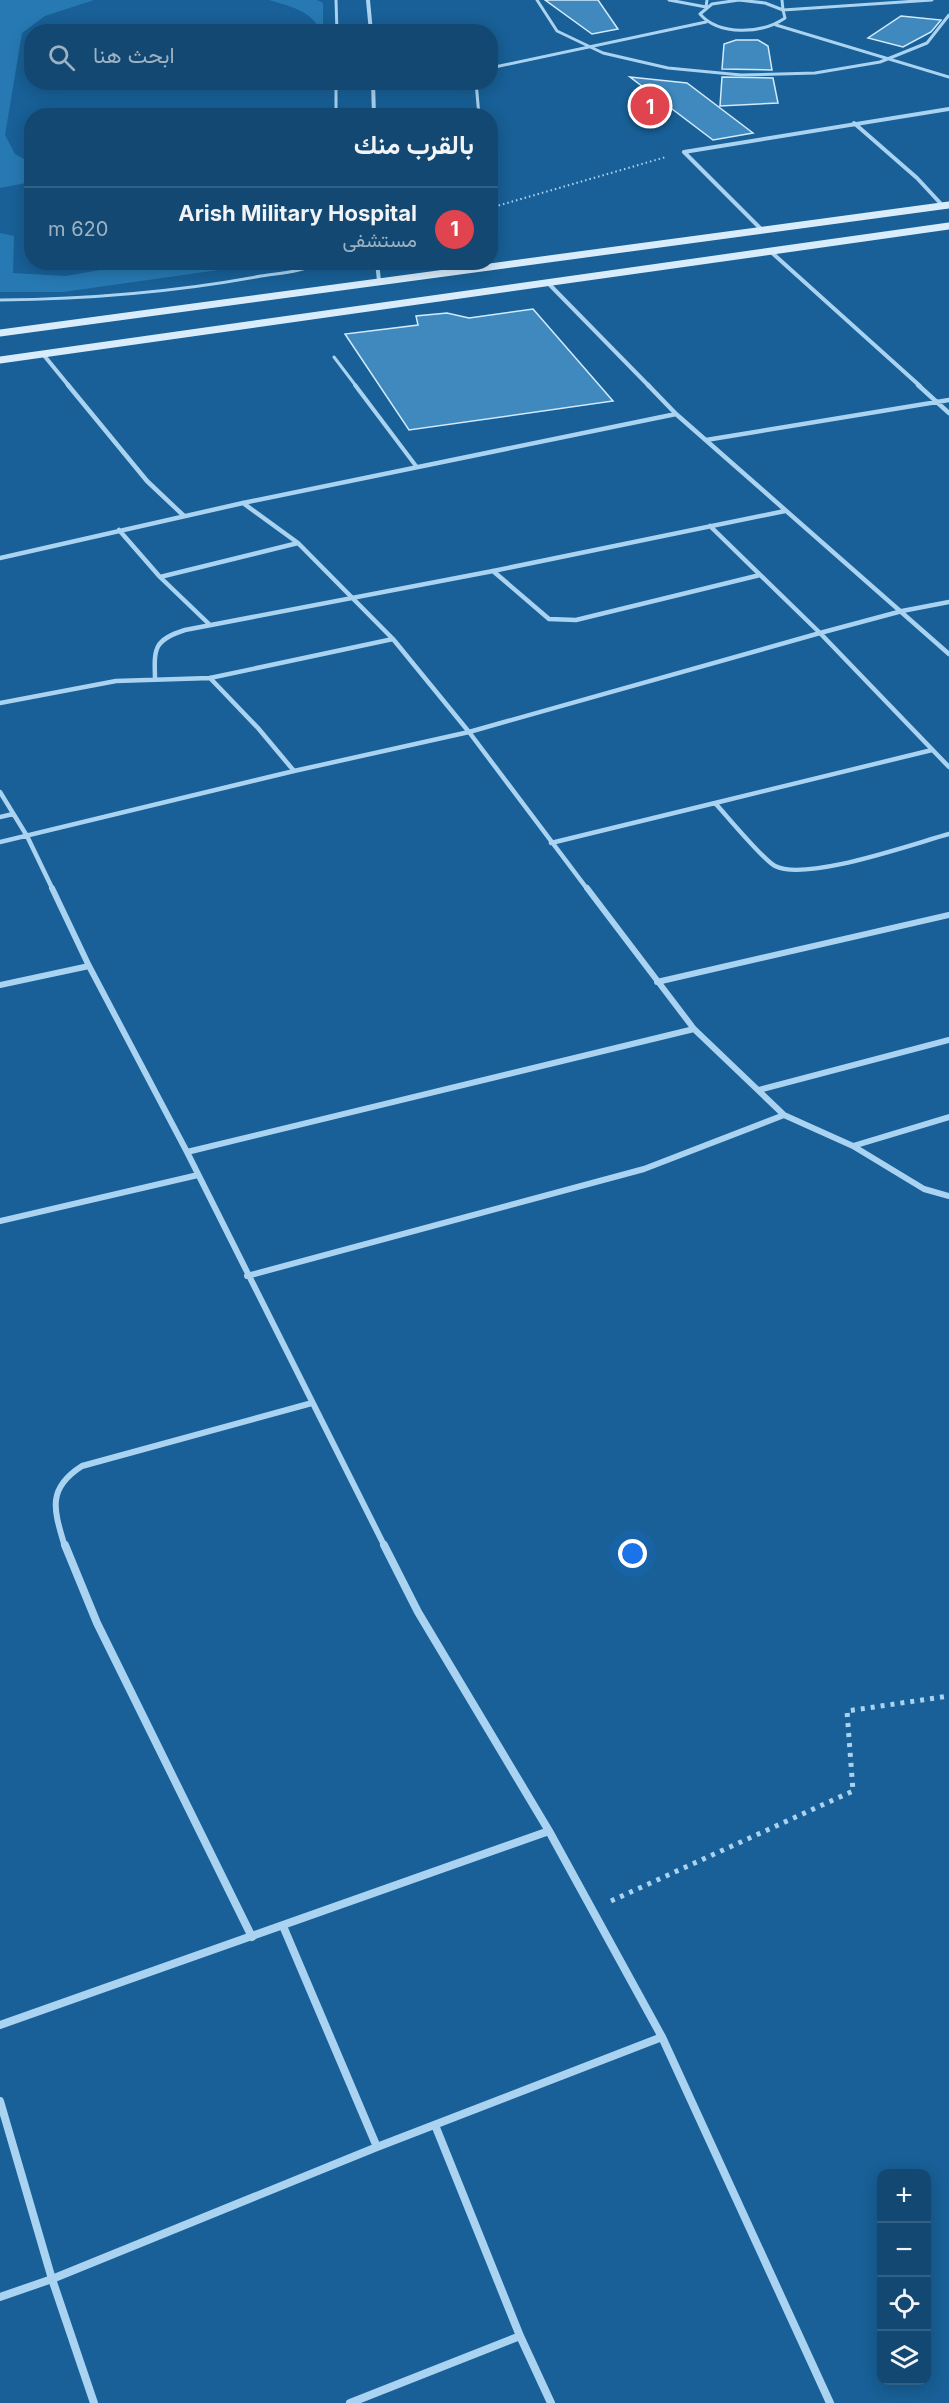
<!DOCTYPE html>
<html lang="ar">
<meta charset="utf-8">
<style>
:root{--surface:#124871;--page:#1f5279;--text:#f1f3f6;--muted:#9cb2c3;--line:#316084;--accent:#95b2f1}
body{margin:0;font-family:Inter,Vazirmatn,sans-serif;background:var(--page);color:var(--text);direction:rtl}
.controls{position:absolute;right:18px;bottom:18px;display:grid;overflow:hidden;border-radius:12px;box-shadow:0 3px 15px #0003}
.controls button{width:54px;height:54px;display:grid;place-items:center;padding:0;border:0;border-bottom:2px solid var(--line);background:var(--surface);color:var(--text);font:30px sans-serif}
.you{position:absolute;left:633px;top:1554px;width:21px;height:21px;margin:-15px;border:4px solid #fff;border-radius:50%;background:#1a73e8;box-shadow:0 0 0 9px #1a73e833}
.badge{display:grid;place-items:center;width:39px;height:39px;border-radius:50%;background:var(--accent);color:#fff;font-size:20px;font-weight:700}
.pin{position:absolute;translate:-50% -50%;border:3px solid #fff;box-shadow:0 2px 6px #0006}
.list{margin:0;padding:0;list-style:none}
h2{display:flex;justify-content:space-between;align-items:center;height:78px;margin:0;padding:0 24px;font-size:26px}
h2 small{font-size:20px;font-weight:400;color:var(--muted)}
.list li{display:grid;grid-template-columns:39px 1fr auto;gap:18px;align-items:center;box-sizing:border-box;height:84px;padding:0 24px;border-top:2px solid var(--line)}
.list b{display:block;font-size:22px;white-space:nowrap}
.list p{margin:0;font-size:20px;white-space:nowrap;color:var(--muted)}
.list em{font-size:20px;font-style:normal;color:var(--muted)}
.icon{flex:none;width:33px;height:33px;fill:none;stroke:currentColor;stroke-width:2;stroke-linecap:round;stroke-linejoin:round}
.map{position:relative;flex:none;width:949px;height:2403px;overflow:hidden;direction:ltr}
.search{position:absolute;background:var(--surface);box-shadow:0 3px 15px #0003;left:24px;top:24px;width:474px;height:66px;display:flex;align-items:center;gap:15px;box-sizing:border-box;padding:0 21px;border-radius:24px;color:var(--muted);font-size:22px}
.panel{position:absolute;background:var(--surface);box-shadow:0 3px 15px #0003;left:24px;top:108px;width:474px;height:162px;border-radius:24px;direction:rtl}
.map>svg:first-child{display:block}
</style>
<div class="map">
<svg width="949" height="2403" viewBox="0 0 949 2403">
<rect width="100%" height="100%" fill="#186097"/>
<path fill="#2779b3" d="M0,0H94L45,16L22,33L5,135L15,154L31,163V182L0,188Z
M269,0H317L323,3V26L318,27C310,10 285,5 269,0Z
M0,233L14,236L13,273L66,276L117,267V262L269,263L63,292H0Z"/>
<path fill="#4089be" stroke="#d1eafc" stroke-width="1.5" d="M545,0H598L618,29L592,34Z
M901,16L941,20L931,32L903,47L868,38Z
M736,40H758L768,46L772,70L722,69L724,44Z
M630,77L687,83L753,133L713,140Z
M722,77L773,78L778,103L720,106Z
M533,309L613,401L409,430L345,334L418,325L416,316L447,313L469,318Z"/>
<g fill="none" stroke-linecap="round" stroke-linejoin="round">
<path stroke="#aad3f1" stroke-width="2" stroke-dasharray="1.5 3" stroke-linecap="butt" d="M490,208L666,157"/>
<path stroke="#aad3f1" stroke-width="5" stroke-dasharray="4 6" stroke-linecap="butt" d="M611,1901L853,1791L847,1711L949,1696"/>
<path stroke="#aad3f1" stroke-width="3" d="M336,0L337,32
M537,0L557,31L603,53L668,68L741,75L815,73L880,62L927,43L949,15
M669,0L706,7L707,0
M739,0L765,3L783,10L785,18C762,34 719,36 700,14L712,4Z
M782,0L783,10L932,0
M776,25L949,77
M490,68L706,22
M336,82V116
M476,82L479,116
M0,300C88,299 175,292 261,276C279,273 304,272 319,262
M334,357L356,386"/>
<path stroke="#aad3f1" stroke-width="4" d="M355,385L416,466"/>
<path stroke="#aad3f1" stroke-width="4" d="M368,0L371,32
M373,82L374,116
M854,123L917,178L943,206
M684,152L949,109
M684,152L762,230
M770,251L920,386
M377,262L379,281
M547,282L649,386
M42,353L69,386"/>
<path stroke="#aad3f1" stroke-width="4.5" d="M68,385L147,481L184,516
M648,385L676,414L949,654
M918,385L949,413
M706,440L949,400
M243,503L298,543L393,639L469,732L588,890
M710,526L820,633L949,767
M119,530L160,577L209,624
M0,558L243,503L676,414
M493,571L549,619L576,620L760,575
M160,577L298,543
M155,678C154,648 154,640 185,630L493,571L785,511
M210,678L258,728L294,771
M0,703L116,681L210,678L393,639
M0,792L27,836L53,890
M715,803L932,750
M0,817L13,814
M0,842L294,771L469,732L820,633L902,611L949,602
M551,843L715,803C727,816 763,860 775,866C806,882 912,844 949,834"/>
<path stroke="#aad3f1" stroke-width="6" d="M52,888L89,966L187,1152L385,1547
M587,888L694,1029L784,1115L853,1146L924,1189L949,1196
M657,982L949,915
M0,985L89,966
M759,1090L949,1040
M853,1146L949,1117
M187,1152L694,1029
M0,1221L198,1175
M247,1276L644,1169L784,1115
M65,1547C54,1510 46,1489 82,1466L312,1403"/>
<path stroke="#aad3f1" stroke-width="8" d="M65,1545L97,1623L252,1937
M384,1545L418,1612L549,1831L662,2037L830,2403
M283,1926L377,2147
M0,2025L549,1831
M0,2101L52,2279L94,2403
M435,2125L520,2336L551,2403
M0,2297L52,2279L377,2147L662,2037
M350,2403L520,2336"/>
<path stroke="#d8ecfc" stroke-width="7" d="M0,333L949,205
M0,360L949,226"/>
</g>
</svg>
<div class="controls">
<button>+</button>
<button>−</button>
<button><svg class="icon" aria-label="locate" viewBox="0 0 24 24"><circle cx="12" cy="12" r="6"/><path d="M12 2v4M12 18v4M2 12h4M18 12h4"/></svg></button>
<button><svg class="icon" aria-label="layers" viewBox="0 0 24 24"><path d="M12 4l9 5-9 5-9-5zM3 14l9 5 9-5"/></svg></button>
</div>
<div class="you"></div>
<div class="pin badge" style="left:650px;top:106px;background:#e0444e">1</div>
<div class="search"><svg class="icon" aria-label="search" viewBox="0 0 24 24"><circle cx="10" cy="10" r="6"/><path d="M15 15l6 6"/></svg>ابحث هنا</div>
<section class="panel">
<h2>بالقرب منك<small></small></h2>
<ul class="list">
<li><span class="badge" style="background:#e0444e">1</span><div><b>Arish Military Hospital</b><p>مستشفى</p></div><em>620 m</em></li>
</ul>
</section>
</div>
